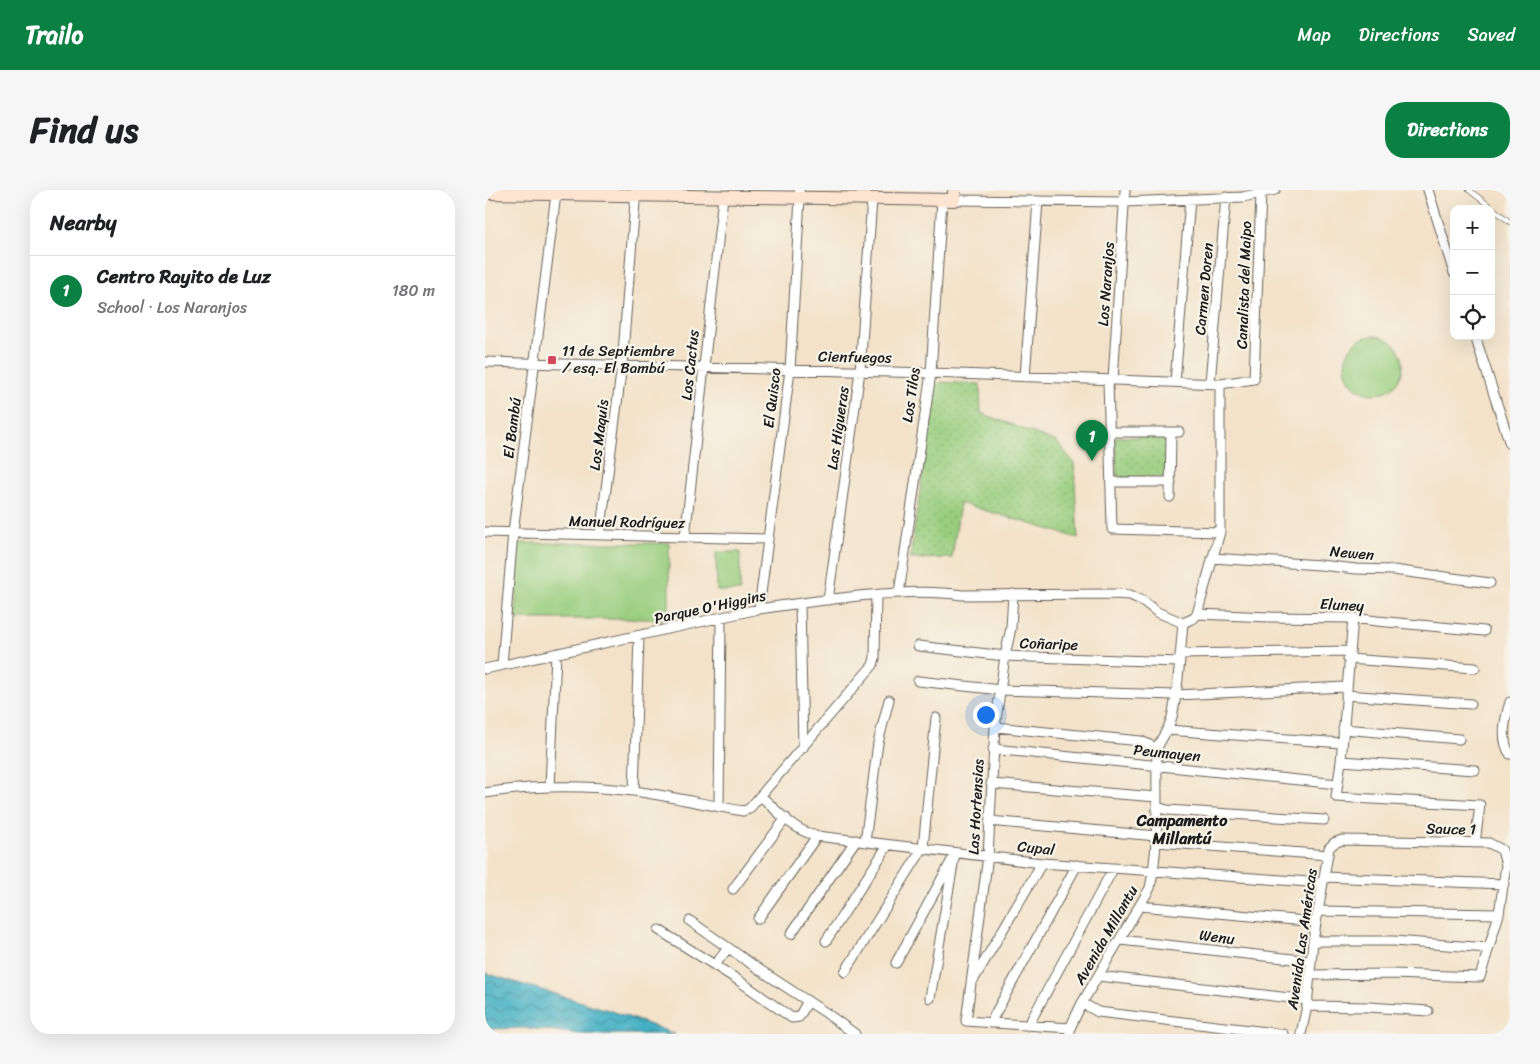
<!DOCTYPE html>
<meta charset="utf-8">
<style>
:root{--surface:#fff;--page:#f6f6f6;--text:#202124;--muted:#757577;--line:#e0e0e0;--accent:#0b8043}
body{margin:0;font-family:Sriracha,sans-serif;background:var(--page);color:var(--text)}
.controls{position:absolute;right:15px;top:15px;display:grid;overflow:hidden;border-radius:10px;box-shadow:0 5px 20px #0002}
.controls button{width:45px;height:45px;display:grid;place-items:center;padding:0;border:0;border-bottom:1px solid var(--line);background:var(--surface);color:var(--text);font:25px sans-serif}
.you{position:absolute;left:500px;top:524px;width:18px;height:18px;margin:-12px;border:4px solid #fff;border-radius:50%;background:#1a73e8;box-shadow:0 0 0 8px #1a73e833}
.badge{display:grid;place-items:center;width:32px;height:32px;border-radius:50%;background:var(--accent);color:#fff;font-size:16px;font-weight:700}
.pin{position:absolute;translate:-50% -41px;filter:drop-shadow(0 1px 2px #0008)}
.pin::after{content:'';position:absolute;top:26px;width:18px;height:15px;background:inherit;clip-path:polygon(0 0,100% 0,50% 100%)}
.list{margin:0;padding:0;list-style:none}
h2{display:flex;justify-content:space-between;align-items:center;height:65px;margin:0;padding:0 20px;font-size:21px}
h2 small{font-size:16px;font-weight:400;color:var(--muted)}
.list li{display:grid;grid-template-columns:32px 1fr auto;gap:15px;align-items:center;box-sizing:border-box;height:70px;padding:0 20px;border-top:1px solid var(--line)}
.list b{display:block;font-size:19px;white-space:nowrap}
.list p{margin:0;font-size:16px;white-space:nowrap;color:var(--muted)}
.list em{font-size:16px;font-style:normal;color:var(--muted)}
.icon{flex:none;width:28px;height:28px;fill:none;stroke:currentColor;stroke-width:2;stroke-linecap:round;stroke-linejoin:round}
.map{position:relative;flex:none;width:1025px;height:844px;overflow:hidden;border-radius:20px}
header{display:flex;align-items:center;gap:30px;box-sizing:border-box;height:70px;padding:0 25px;background:var(--accent);color:#fff}
header strong{font-size:24px}
nav{display:flex;gap:28px;margin-inline-start:auto;font-size:18px}
.intro{display:flex;align-items:center;justify-content:space-between;box-sizing:border-box;height:120px;padding:0 30px}
h1{margin:0;font-size:35px}
.button{padding:12px 22px;border-radius:20px;background:var(--accent);color:#fff;font-size:18px;font-weight:700}
main{display:flex;gap:30px;padding:0 30px}
aside{flex:1;background:var(--surface);border-radius:20px;box-shadow:0 5px 20px #0002}
.map>svg:first-child{display:block}
</style>
<header>
<strong>Trailo</strong>
<nav><a>Map</a><a>Directions</a><a>Saved</a></nav>
</header>
<div class="intro"><h1>Find us</h1><a class="button">Directions</a></div>
<main>
<aside>
<h2>Nearby<small></small></h2>
<ul class="list">
<li><span class="badge">1</span><div><b>Centro Rayito de Luz</b><p>School · Los Naranjos</p></div><em>180 m</em></li>
</ul>
</aside>
<div class="map">
<svg width="1025" height="844" viewBox="0 0 1025 844">
<defs>
<pattern id="park-dots" width="8" height="8" patternUnits="userSpaceOnUse" patternTransform="scale(1.25)"><rect width="8" height="8" fill="#99cd7e"/><path d="M2 2h.1M6 6h.1" fill="none" stroke="#83af6c" stroke-width="1.8" stroke-linecap="round"/></pattern>
<pattern id="water-waves" width="16" height="10" patternUnits="userSpaceOnUse" patternTransform="scale(1.25)"><rect width="16" height="10" fill="#45b0c4"/><path d="M0 5q4-4 8 0t8 0" fill="none" stroke="#398e9e"/></pattern>
</defs>
<rect width="100%" height="100%" fill="#f7f3e8"/>
<filter id="ink" filterUnits="userSpaceOnUse"><feTurbulence type="fractalNoise" baseFrequency=".02" numOctaves="2"/><feDisplacementMap in="SourceGraphic" scale="10" xChannelSelector="R" yChannelSelector="G"/><feConvolveMatrix kernelMatrix="1 2 1 2 8 2 1 2 1" color-interpolation-filters="sRGB"/></filter>
<filter id="wash" filterUnits="userSpaceOnUse"><feTurbulence type="fractalNoise" baseFrequency=".0096" numOctaves="4" result="noise"/><feDisplacementMap in="SourceGraphic" scale="20" xChannelSelector="R" yChannelSelector="G"/><feGaussianBlur stdDeviation="1.12" result="paint"/><feColorMatrix in="noise" values="0 0 0 0 0 0 0 0 0 0 0 0 0 0 0 0 0 1.4 0 .05"/><feComposite in="paint" operator="in"/></filter>
<g filter="url(#wash)">
<rect width="100%" height="100%" fill="#f3e2c9"/>
<path fill="url(#park-dots)" stroke="#5a744d" d="M456,192L495,194L496,223L572,252L589,273L593,348L475,313L467,368L425,369L450,196Z
M630,247H681V287L632,288Z"/>
<path fill="#99cd7e" stroke="#5a744d" d="M860 175a29 29 0 1 1 58 0a29 29 0 1 1-58 0Z
M31,353H184V429H31Z
M231,362H255V401H232Z"/>
<path fill="url(#water-waves)" stroke="#306670" d="M0,783L127,821L190,844H98L40,838L0,839Z"/>
</g>
<g filter="url(#ink)">
<g fill="none" stroke-linecap="round" stroke-linejoin="round">
<defs>
<path id="lane" d="M984,0L1025,32"/>
<path id="street" d="M943,0L969,83
M469,10L640,12L758,7L790,0
M990,146L1025,254
M0,172L446,183L735,194L769,189L776,3
M540,187L553,11
M623,190L627,339L735,342
M628,190L640,0
M690,192L705,9
M725,193L741,7
M624,242H694
M626,292H686
M685,307L686,242
M0,342L283,349
M115,345L137,175L151,0
M200,347L238,7
M727,368L835,375L871,379L908,380L1005,393
M414,403L446,183L457,10
M528,404L526,438L520,466L510,537L503,666L481,831L585,838
M343,410L375,181L387,9
M315,413L318,558
M274,419L305,180L315,8L314,0
M712,424L784,427L868,428L892,431L999,441
M868,428L856,571L851,607L995,615L990,653
M433,456L520,466L694,472
M695,464L864,461
M863,469L990,478
M17,475L28,342L71,4
M0,479L274,419C307,414 340,410 373,406C407,403 442,400 477,405L629,404L645,405L658,411L672,422L698,433
M433,491L516,500L691,505L861,497
M861,505L986,514
M1025,512C1020,529 1015,549 1025,564
M510,537L656,551L672,558
M858,539L974,549
M683,540L857,553
M508,559L853,594
M856,571L990,580
M506,594L672,607
M65,597L71,464
M149,601L154,446
M0,603C49,595 100,595 149,601C185,606 222,615 258,621L264,619L388,475L390,468L391,405
M276,606C293,622 308,640 332,646L557,673L838,693
M234,617L236,428
M672,617L682,620L839,630
M504,631L672,646
M380,652L393,553L404,510
M672,652L843,665
M839,687L1019,694
M248,699L301,628
M655,716L831,732
M833,721L1014,724
M273,729L332,646
M205,731L275,780L341,823L370,844
M174,740L253,790L307,828L314,827L323,811
M306,744L371,650
M635,750L826,771
M341,751L403,655
M828,751H908L1003,758
M411,773L467,670
M230,775L243,758
M360,782L438,658L451,528
M613,786L823,810
M489,789L557,673
M445,808L470,663
M597,813L613,822L798,844
M822,816L884,817L943,821
M505,833L592,675
M543,836L628,679
M585,844V838L597,813L665,698C675,652 671,605 672,558C677,547 684,539 687,527C694,497 695,464 698,433L709,428L712,424L735,342V194
M816,844L822,816L828,751L844,658L849,653L857,650L1004,653L1017,660L1021,675L1014,724L995,787L906,784L825,785"/>
<path id="secondary" d="M0,3L469,10V0"/>
</defs>
<use href="#lane" stroke="#676159" stroke-width="6"/>
<use href="#street" stroke="#676159" stroke-width="11"/>
<use href="#secondary" stroke="#676159" stroke-width="14"/>
<use href="#lane" stroke="#fff" stroke-width="4.5"/>
<use href="#street" stroke="#fff" stroke-width="9"/>
<use href="#secondary" stroke="#fde4d1" stroke-width="12"/>
</g>
</g>
<rect fill="#d1495b" stroke="#f7f3e8" stroke-width="2" x="62" y="165" width="10" height="10" rx="2.5"/>
<g text-anchor="middle" stroke-width="4.5" stroke-linejoin="round" paint-order="stroke">
<g font-size="15" fill="#1c1c1c" stroke="#f7f3e8">
<text transform="translate(621 94) rotate(-86)" y="5">Los Naranjos</text>
<text transform="translate(759 95) rotate(-88)" y="5">Canalista del Maipo</text>
<text transform="translate(719 99) rotate(-85)" y="5">Carmen Doren</text>
<text transform="translate(370 167) rotate(1)" y="5">Cienfuegos</text>
<text transform="translate(205 175) rotate(-84)" y="5">Los Cactus</text>
<text transform="translate(426 205) rotate(-82)" y="5">Los Tilos</text>
<text transform="translate(287 208) rotate(-83)" y="5">El Quisco</text>
<text transform="translate(27 238) rotate(-83)" y="5">El Bambú</text>
<text transform="translate(353 238) rotate(-82)" y="5">Las Higueras</text>
<text transform="translate(114 245) rotate(-83)" y="5">Los Maquis</text>
<text transform="translate(142 332) rotate(1)" y="5">Manuel Rodríguez</text>
<text transform="translate(867 363) rotate(5)" y="5">Newen</text>
<text transform="translate(857 415) rotate(3)" y="5">Eluney</text>
<text transform="translate(225 417) rotate(-12)" y="5">Parque O'Higgins</text>
<text transform="translate(564 454) rotate(2)" y="5">Coñaripe</text>
<text transform="translate(682 563) rotate(6)" y="5">Peumayen</text>
<text transform="translate(491 617) rotate(-87)" y="5">Las Hortensias</text>
<text transform="translate(966 639) rotate(1)" y="5">Sauce 1</text>
<text transform="translate(551 658) rotate(6)" y="5">Cupal</text>
<text transform="translate(621 745) rotate(-60)" y="5">Avenida Millantu</text>
<text transform="translate(732 747) rotate(7)" y="5">Wenu</text>
<text transform="translate(817 749) rotate(-82)" y="5">Avenida Las Américas</text>
</g>
<g font-size="15" fill="#1c1c1c" stroke="#f7f3e8" text-anchor="start">
<text x="77" y="166">11 de Septiembre<tspan x="77" dy="17">/ esq. El Bambú</tspan></text>
</g>
<g font-size="16" font-weight="bold" fill="#1c1c1c" stroke="#f7f3e8">
<text x="697" y="636">Campamento<tspan x="697" dy="18">Millantú</tspan></text>
</g>
</g>
</svg>
<div class="controls">
<button>+</button>
<button>−</button>
<button><svg class="icon" aria-label="locate" viewBox="0 0 24 24"><circle cx="12" cy="12" r="6"/><path d="M12 2v4M12 18v4M2 12h4M18 12h4"/></svg></button>
</div>
<div class="you"></div>
<div class="pin badge" style="left:607px;top:271px">1</div>
</div>
</main>
